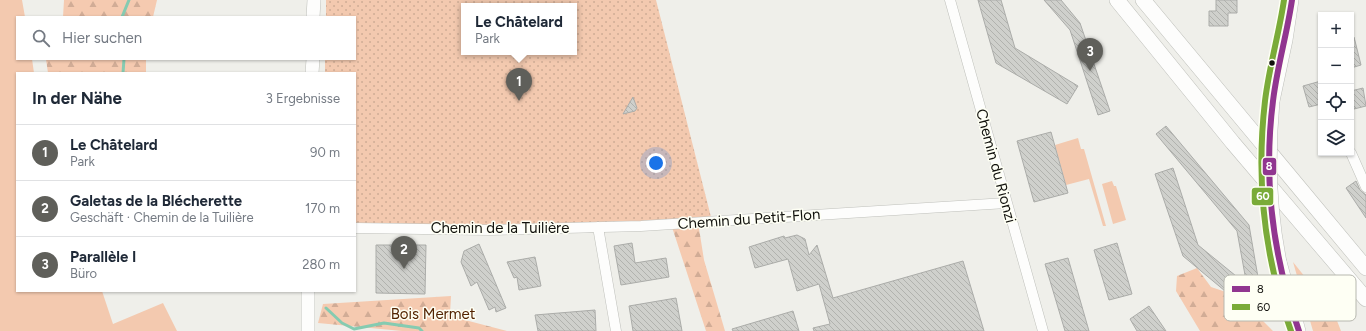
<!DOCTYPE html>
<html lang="de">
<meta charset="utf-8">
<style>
:root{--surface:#fff;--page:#f2f2f3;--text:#1f2937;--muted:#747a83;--line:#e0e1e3;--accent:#5f5f5a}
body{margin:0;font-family:Figtree,sans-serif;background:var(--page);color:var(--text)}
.controls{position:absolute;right:12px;top:12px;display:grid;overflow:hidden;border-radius:0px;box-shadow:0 1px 3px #0004}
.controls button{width:36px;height:36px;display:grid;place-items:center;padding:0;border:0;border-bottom:1px solid var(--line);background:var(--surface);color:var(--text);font:20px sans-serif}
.you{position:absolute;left:656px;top:163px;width:14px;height:14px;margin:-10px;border:3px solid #fff;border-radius:50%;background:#1a73e8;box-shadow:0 0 0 6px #1a73e833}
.badge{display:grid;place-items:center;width:26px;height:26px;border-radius:50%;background:var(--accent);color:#fff;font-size:13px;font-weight:700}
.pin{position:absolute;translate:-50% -33px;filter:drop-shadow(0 1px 2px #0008)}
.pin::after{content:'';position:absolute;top:21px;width:14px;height:12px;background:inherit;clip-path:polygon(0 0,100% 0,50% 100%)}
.popup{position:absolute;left:461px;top:3px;width:116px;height:52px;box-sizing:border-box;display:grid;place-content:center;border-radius:0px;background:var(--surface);filter:drop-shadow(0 1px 3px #0005);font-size:13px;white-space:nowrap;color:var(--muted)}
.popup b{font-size:15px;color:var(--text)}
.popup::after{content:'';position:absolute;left:50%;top:100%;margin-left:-8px;border:8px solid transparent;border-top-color:var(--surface)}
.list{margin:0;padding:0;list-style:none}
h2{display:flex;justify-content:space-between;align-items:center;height:52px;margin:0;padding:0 16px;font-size:17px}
h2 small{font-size:13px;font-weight:400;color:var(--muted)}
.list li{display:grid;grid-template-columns:26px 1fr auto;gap:12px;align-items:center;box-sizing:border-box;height:56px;padding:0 16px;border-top:1px solid var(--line)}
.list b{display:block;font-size:15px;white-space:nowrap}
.list p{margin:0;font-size:13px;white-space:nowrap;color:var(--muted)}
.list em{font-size:13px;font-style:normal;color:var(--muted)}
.icon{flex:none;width:22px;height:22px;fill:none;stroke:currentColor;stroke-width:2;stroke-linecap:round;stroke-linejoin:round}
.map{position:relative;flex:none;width:1366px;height:331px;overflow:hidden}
.search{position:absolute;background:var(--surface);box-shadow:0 1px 3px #0004;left:16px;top:16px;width:340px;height:44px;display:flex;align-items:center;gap:10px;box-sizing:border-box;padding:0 14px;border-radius:0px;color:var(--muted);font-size:15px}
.panel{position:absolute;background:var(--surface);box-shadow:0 1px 3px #0004;left:16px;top:72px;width:340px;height:220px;border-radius:0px}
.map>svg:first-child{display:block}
</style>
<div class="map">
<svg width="1366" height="331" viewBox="0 0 1366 331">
<defs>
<pattern id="forest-firs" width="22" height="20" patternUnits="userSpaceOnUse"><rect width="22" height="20" fill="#f5cab0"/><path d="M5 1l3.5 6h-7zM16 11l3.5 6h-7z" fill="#d1ac96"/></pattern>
<pattern id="garden-dots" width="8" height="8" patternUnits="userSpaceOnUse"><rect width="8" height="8" fill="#f3c9af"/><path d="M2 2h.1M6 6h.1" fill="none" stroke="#cfac95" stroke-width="1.8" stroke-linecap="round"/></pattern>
<pattern id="building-back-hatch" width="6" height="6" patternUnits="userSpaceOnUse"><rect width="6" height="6" fill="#cfd0cc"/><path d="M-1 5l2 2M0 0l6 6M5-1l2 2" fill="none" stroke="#b1b2ae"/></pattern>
</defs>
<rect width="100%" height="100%" fill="#efefea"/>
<path fill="url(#forest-firs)" d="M64,0H157L153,17H63Z
M46,59H146V73H48Z
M698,222L704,260L725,331H706L671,224Z
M1293,262L1334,313L1341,331H1313Z
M1197,268L1211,287L1238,296L1273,331H1200L1176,291L1177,276Z
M451,296L450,314L465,320L507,331H402L318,323L323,304Z"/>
<path fill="#f3c9af" d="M0,0H22L25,17H17V59H32L34,73H17V291H102L113,324L163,303L177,331H0Z
M1078,138L1081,149H1084L1106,226H1103L1089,179L1066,185L1055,145Z
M1112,181L1114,186H1116L1126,220L1113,224L1102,184Z"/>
<path fill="url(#garden-dots)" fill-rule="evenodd" d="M326,0H656L712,221L355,228V73H325V59H355V17H326ZM464,6H574V52H464Z"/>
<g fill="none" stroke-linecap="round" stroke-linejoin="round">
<path stroke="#85cbb1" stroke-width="3" d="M122,17L129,0
M123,73L124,59
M326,308L342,323L354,329L384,323L419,328L422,331"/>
</g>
<path fill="url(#building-back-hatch)" stroke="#abaca9" d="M978,0H1001L1015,48L1078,86L1067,104L996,63Z
M1044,0H1061L1080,23L1110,111L1098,115L1070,30Z
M1216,0H1237V13H1228V26H1209V11H1216Z
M1351,37H1354L1361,65L1351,68Z
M1321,81V104L1309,107L1303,86Z
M1363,88L1366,106L1354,109L1351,91Z
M633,97L637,108L635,111L623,114Z
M1166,126L1249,225L1259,283L1247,286L1237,231L1156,134Z
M1051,132L1068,193L1034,202L1017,141Z
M1173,168L1198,245L1236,276L1225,291L1183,256L1155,174Z
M1356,181L1360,190L1366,195V218L1346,188Z
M797,235L805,239L809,255L817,245L833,298L963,261L984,331H814L813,328L830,324L819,284L797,291L788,259L755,268L749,247L784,236L785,238Z
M632,243L635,263L666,258L669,277L621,285L614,246Z
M1117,243L1132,294L1109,300L1094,250Z
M479,244L506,308L496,312L495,307L489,310L477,282L471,286L461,262L464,251Z
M376,245H426L425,294L376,293Z
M535,257L541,286L519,290L517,277L514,278L507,262Z
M1068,258L1089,331H1065L1045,264Z
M676,298L682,331H633L629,306Z
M1149,306L1166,331H1137L1130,319Z
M595,310L596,331H538L535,315Z
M793,311L799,331H733L732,329Z"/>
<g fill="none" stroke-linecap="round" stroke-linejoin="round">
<defs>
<path id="minor" d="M950,0L1043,331
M1351,153L1366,187
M598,227L616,331
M355,228L489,230L641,226L1006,203"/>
<path id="major" d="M313,17L314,0
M312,73L313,59
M1273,101L1286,40L1292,0
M1280,262L1299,331
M308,331V291"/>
<path id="highway" d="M1117,0L1233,143L1366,299
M1143,0L1366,268"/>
</defs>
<use href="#minor" stroke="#bfc0bb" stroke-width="11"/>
<use href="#major" stroke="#bfc0bb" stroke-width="14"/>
<use href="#highway" stroke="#bfc0bb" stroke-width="16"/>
<use href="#minor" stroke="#fdfdfc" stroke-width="10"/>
<use href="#major" stroke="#fdfdfc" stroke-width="13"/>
<use href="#highway" stroke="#fdfdfc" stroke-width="15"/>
<defs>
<path id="major-bridge" d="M1273,101C1268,156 1269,208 1280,262"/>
</defs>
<use href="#major-bridge" stroke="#bfc0bb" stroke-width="14" stroke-linecap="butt"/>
<use href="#major-bridge" stroke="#fdfdfc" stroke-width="13"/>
<defs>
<path id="bus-1" d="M1292,0C1287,34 1277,67 1273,101C1263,179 1273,257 1299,331"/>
<path id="bus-2" d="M1284,0C1279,34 1269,67 1265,101C1256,179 1264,257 1291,331"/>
</defs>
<use href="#bus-1" stroke="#fefff4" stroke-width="9"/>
<use href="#bus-2" stroke="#fefff4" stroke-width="9"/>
<use href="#bus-1" stroke="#913690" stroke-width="6"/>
<use href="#bus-2" stroke="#7aab38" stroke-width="6"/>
</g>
<circle fill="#11110d" stroke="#fefff4" stroke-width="1.5" cx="1272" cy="63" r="3.5"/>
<g text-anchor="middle" stroke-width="3" stroke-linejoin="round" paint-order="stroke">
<g font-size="15" fill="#11110d" stroke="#fefff4">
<text transform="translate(996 166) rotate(75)" y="5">Chemin du Rionzi</text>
<text transform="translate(749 219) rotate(-4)" y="5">Chemin du Petit-Flon</text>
<text x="500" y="233">Chemin de la Tuilière</text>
</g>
<g font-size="15" fill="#532300" stroke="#fefff4">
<text x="433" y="319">Bois Mermet</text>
</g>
</g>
<rect x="1224" y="275" width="132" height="46" rx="6" fill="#fefff4" stroke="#b7b8af" stroke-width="1"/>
<rect x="1232" y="286" width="18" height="6" fill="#913690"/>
<rect x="1232" y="304" width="18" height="6" fill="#7aab38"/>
<g font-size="11" fill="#11110d">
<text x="1257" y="293">8</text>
<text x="1257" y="311">60</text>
</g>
<g stroke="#fefff4" stroke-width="1.5">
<rect x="1262" y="157" width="15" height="19" rx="4" fill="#913690"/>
<rect x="1251" y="187" width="23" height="19" rx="4" fill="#7aab38"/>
</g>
<g font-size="11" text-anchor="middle" font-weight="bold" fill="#fff">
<text x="1269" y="170">8</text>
<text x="1263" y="200">60</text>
</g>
</svg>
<div class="controls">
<button>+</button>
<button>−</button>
<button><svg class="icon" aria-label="locate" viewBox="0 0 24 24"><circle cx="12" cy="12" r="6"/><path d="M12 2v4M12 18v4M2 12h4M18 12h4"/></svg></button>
<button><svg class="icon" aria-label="layers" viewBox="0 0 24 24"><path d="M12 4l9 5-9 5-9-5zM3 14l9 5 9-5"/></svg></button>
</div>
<div class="you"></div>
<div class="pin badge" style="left:519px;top:101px">1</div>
<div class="popup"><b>Le Châtelard</b>Park</div>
<div class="pin badge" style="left:404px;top:269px">2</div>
<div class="pin badge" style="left:1090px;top:71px">3</div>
<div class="search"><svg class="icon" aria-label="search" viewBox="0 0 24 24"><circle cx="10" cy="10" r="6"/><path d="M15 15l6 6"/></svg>Hier suchen</div>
<section class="panel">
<h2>In der Nähe<small>3 Ergebnisse</small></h2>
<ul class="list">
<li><span class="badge">1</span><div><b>Le Châtelard</b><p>Park</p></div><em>90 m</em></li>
<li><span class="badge">2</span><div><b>Galetas de la Blécherette</b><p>Geschäft · Chemin de la Tuilière</p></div><em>170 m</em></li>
<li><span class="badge">3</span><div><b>Parallèle I</b><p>Büro</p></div><em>280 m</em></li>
</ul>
</section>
</div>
